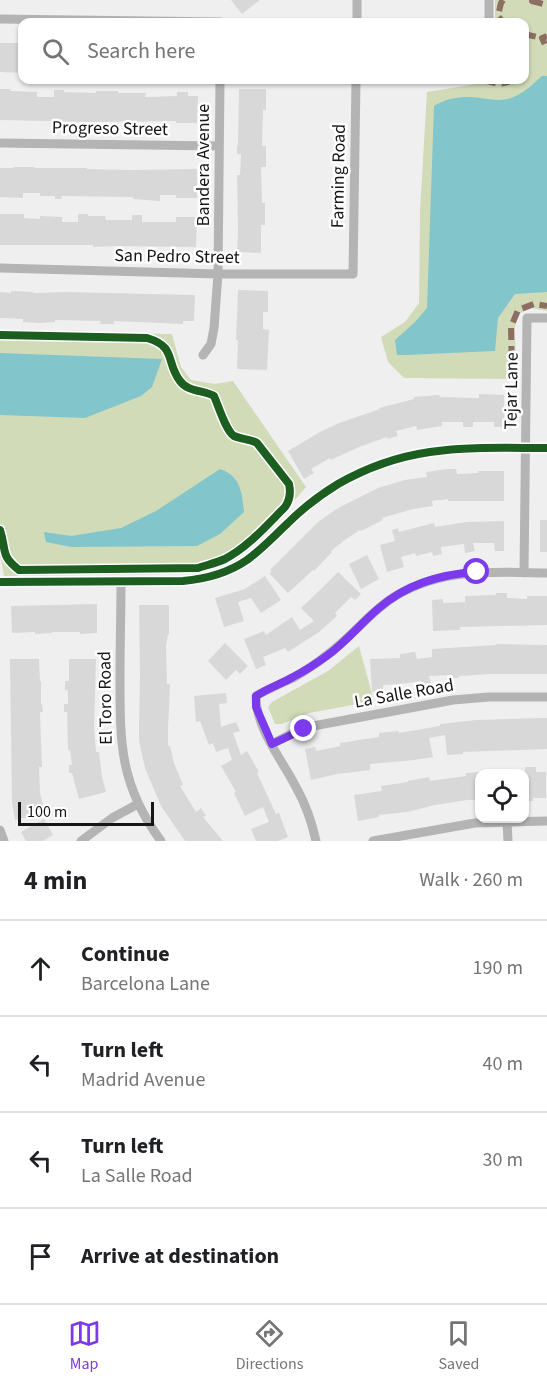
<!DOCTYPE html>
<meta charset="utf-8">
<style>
:root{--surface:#fff;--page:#f2f2f2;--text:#202124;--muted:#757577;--line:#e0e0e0;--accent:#7c3aed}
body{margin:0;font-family:"Source Sans 3",sans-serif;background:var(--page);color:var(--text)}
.controls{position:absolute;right:18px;bottom:18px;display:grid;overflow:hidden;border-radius:12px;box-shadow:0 2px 4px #0004}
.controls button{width:54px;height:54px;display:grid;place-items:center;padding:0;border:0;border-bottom:2px solid var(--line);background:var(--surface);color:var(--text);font:30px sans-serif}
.scale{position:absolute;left:18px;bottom:15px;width:136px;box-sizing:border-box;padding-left:6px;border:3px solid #161617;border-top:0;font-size:16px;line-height:21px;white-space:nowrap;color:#161617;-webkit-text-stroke:4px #fff;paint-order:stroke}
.stop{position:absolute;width:18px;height:18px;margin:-14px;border:4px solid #7c3aed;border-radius:50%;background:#fff}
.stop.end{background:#7c3aed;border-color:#fff;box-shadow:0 2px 6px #0008}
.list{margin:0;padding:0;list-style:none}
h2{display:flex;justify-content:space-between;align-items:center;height:78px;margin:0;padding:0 24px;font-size:26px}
h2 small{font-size:20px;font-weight:400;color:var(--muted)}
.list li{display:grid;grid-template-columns:39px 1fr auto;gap:18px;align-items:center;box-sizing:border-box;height:96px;padding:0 24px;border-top:2px solid var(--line)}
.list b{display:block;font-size:22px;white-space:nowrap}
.list p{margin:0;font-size:20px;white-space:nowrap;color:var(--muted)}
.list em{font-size:20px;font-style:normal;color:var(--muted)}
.icon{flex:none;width:33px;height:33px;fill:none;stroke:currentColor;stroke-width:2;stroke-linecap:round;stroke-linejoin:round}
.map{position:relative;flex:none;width:547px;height:841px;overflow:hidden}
.search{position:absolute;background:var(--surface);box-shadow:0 2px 4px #0004;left:18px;right:18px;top:18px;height:66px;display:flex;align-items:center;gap:15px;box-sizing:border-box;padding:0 21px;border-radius:12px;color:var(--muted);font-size:22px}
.sheet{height:462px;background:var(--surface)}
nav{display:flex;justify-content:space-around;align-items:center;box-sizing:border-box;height:84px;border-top:2px solid var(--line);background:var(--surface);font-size:16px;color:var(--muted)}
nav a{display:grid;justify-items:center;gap:3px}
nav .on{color:var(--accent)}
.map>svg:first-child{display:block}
</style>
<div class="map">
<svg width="547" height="841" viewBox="0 0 547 841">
<rect width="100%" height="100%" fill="#efeff0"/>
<path fill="#d1dbb8" d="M495,0H547V311L531,308L518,314L515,327L516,379L404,378L388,362L381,337L405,322L419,303L420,210L427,92L476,84L479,80H524V22H495Z
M0,331L172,334L181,367L191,380L215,384L233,381L306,487L275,523L242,555L219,566L197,571L163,574L4,576L0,554Z
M359,646L374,701L309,713L282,724H275L268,707L272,702L328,671Z"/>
<path fill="#82c6cb" d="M542,76H547V292L515,294L498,318L495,351L406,355H397L395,340L415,322L427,308L434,106C445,99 456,97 469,97C483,97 498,103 511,98C523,94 533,84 542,76Z
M0,353L162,359L152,387L141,396L85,418L0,415Z
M220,469C241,476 242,493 244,512L220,534L197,546L71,547L46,542L44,532L71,536L121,528L156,511Z"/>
<path fill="#d9d8d9" d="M231,0H260L242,14Z
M0,43H22V73L0,72Z
M0,89H11L10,91L37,92V97H54V90H64V92L96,93V91H118V93H146L145,97L177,96V92H188V96H198L197,123H176V121L91,122L0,120Z
M239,89H266V110H263L262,146H266V167H261L262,203H265V225H261V253L237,252L238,231L237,175H240L241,154H237V145H238Z
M13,167H35V168H87V169L129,170L197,169V198H176V195H160V201L133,199V197L61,196L62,199H55V196H40V193H23V198L0,197V168H13Z
M0,214H24V218L40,219V216L62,217V222H78V214H88V216H105L106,220H132V215H142V222H176V217H197L196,247L115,246L93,247V245H0Z
M238,290L268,291V312H263V329L269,330L267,370L237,369L238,340H236Z
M11,291L33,292V293L66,292L195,295L194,321H183V324L114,321V324H100L101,321L55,320V322L39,323L23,322V319L0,318V292L11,293Z
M479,394L504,395V427H494V422H473V427H463V422H442V426L417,430L416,426L396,431L398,436L387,439V437L359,447L331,460L330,458L311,469L314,473L304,479L288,451L320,432L339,423L380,409L379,408L414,399V397L439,395L440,397L479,398Z
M447,469H456L457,474L478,473V471H504V501H448V499L432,501L433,506L413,509L382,518L383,520L361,531L360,530L346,539L331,551L332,552L314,571L313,570L288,593L269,573L272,572L270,570L318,522L338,508L378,488L405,480L427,477L426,472Z
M540,520H547V552H540Z
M504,521V551H495L494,543H473L475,551L465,553L464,544L441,547L442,554L433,556L432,552L416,556L415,553L401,557L404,567L387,572L380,545L395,541L392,530L398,528L399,532L434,523L435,527L467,522Z
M367,555L379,579L361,589L349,564Z
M338,572L361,594L355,600L351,597L335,613L337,616L319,632L288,652L285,648L263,657L266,665L256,669L244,639L264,631L266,635L292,617L300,630L314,621L301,608L320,590Z
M265,576L281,600L261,613L251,598L238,602L244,621L224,627L215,598L245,589Z
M496,593H507V598L527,599V596H547V625L460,627V630L433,631L432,600L443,599V603L465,602V596L496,595Z
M97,604V633L80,634V632H52V633L35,634V632L12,633L11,606Z
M139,605H169V635H168L166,646L167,684H170L168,729V746H170L174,763L183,785L180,786L196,812L201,808L206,816L203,817L223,841H185L161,806L145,768L139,741V724L140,675Z
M225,643L248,666L240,674L236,670L226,680L208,661Z
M496,644L547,645V674H491L459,676V678H452V675L429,676L431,683L421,684V681L400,684L383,685V691L372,692L370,659L400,658V654L415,652L417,659L432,657V649L496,645Z
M10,659H39L40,681H41V704H42L43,712H40L42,767H39L40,793L45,813L15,820L12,803Z
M69,659H96L94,728L96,752H99L102,777L106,792L79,799L72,773H69V765H72L70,750H68L67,712H64V704H68V690H65V681H69Z
M226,693L227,703L219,704L221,727L236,722L240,731L233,733L241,755L247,751L259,772L257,773L276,814L279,813L288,837L278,841H256L251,829L269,822L263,807L245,816L234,793L236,792L221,766L232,760L228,748L216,752L213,743L209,745L200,721L196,722L194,696Z
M540,718H547V749L463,752V754L447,755L445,735L429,738L433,757L414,760L370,764V770L337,774L311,780L305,749L315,747L316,751L340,746V743L379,737V733L399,731V733L440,726V724L476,720Z
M525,767H536V772H546V798H533V801H525Z
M480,772V800H467L435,805L407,812L379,815V817L358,821L354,795L382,791L381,786L408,782V781L429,777L430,781L466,776V773Z
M44,819L53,835L43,841H26L21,832Z"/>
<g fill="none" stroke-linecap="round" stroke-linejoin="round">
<path stroke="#b4b4b4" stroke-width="9" d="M0,19L221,22
M357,22V0
M489,22V0
M0,143L219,146
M0,268L218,274H353L356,80
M203,355L211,344L214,328L218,274L220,80
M524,573L527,318H547
M121,581C121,612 120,643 120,674C120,742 119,784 161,841
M0,582L183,581C206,579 228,573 247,560C262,549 275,535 288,523C303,508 320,495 338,484C409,443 469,448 547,448
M272,744L295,732L313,726L453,700L489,697H547
M507,821L508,841
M0,830L4,841
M81,841L112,818L138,804
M316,841C312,823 306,805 297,789C282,759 256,730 256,696C268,689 280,684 293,678C305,671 316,664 327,655C349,639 366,617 388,601C436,567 492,572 547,573
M373,841L475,823L547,821"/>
<path stroke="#8d6e63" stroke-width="6" stroke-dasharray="12 6" stroke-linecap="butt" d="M503,0L501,3L498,16L503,22
M532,0V1L547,5
M524,34L542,38
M547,36L542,38L547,49
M484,80C494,83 503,86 512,80
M512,376L511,327L518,310L534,304L547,306"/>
<defs>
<path id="cycleway" d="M0,335L147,338C177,347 165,361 180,381C188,392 203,390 214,396C218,405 226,431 234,436C241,439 250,439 257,443L289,484C291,493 290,500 285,507C266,526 248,547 225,559C216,563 207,565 198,568L19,570C0,555 7,552 0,530
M0,582L183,581C206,579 228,573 247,560C262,549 275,535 288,523C303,508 320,495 338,484C409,443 469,448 547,448"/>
</defs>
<use href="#cycleway" stroke="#fff" stroke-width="11"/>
<use href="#cycleway" stroke="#1b5e20" stroke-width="8"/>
</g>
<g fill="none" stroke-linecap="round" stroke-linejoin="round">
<path stroke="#7c3aed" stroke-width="8" d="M304,729L272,744L256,707V696C268,688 281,684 293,677C305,671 317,663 328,655C347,641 361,623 379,608C407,584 441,574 477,572"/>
</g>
<g text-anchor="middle" stroke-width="5" stroke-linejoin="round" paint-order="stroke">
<g font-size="18" fill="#161617" stroke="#fff">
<text transform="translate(110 128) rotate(1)" y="6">Progreso Street</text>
<text transform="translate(203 165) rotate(-90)" y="6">Bandera Avenue</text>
<text transform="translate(338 176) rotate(-89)" y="6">Farming Road</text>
<text transform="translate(177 256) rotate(1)" y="6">San Pedro Street</text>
<text transform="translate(511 391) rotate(-89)" y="6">Tejar Lane</text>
<text transform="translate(404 693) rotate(-10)" y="6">La Salle Road</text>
<text transform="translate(105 698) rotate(-91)" y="6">El Toro Road</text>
</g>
</g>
</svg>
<div class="controls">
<button><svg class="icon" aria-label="locate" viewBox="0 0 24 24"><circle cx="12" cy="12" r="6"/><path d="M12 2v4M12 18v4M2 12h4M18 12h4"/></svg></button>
</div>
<div class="scale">100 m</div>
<div class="stop" style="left:477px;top:572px"></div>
<div class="stop end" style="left:304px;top:729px"></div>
<div class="search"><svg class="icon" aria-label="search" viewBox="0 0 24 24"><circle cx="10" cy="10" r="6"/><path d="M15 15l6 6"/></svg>Search here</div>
</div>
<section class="sheet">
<h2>4 min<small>Walk · 260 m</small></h2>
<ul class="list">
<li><svg class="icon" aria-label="ahead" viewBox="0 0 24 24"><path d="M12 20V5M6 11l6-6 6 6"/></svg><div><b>Continue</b><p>Barcelona Lane</p></div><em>190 m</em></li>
<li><svg class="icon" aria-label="left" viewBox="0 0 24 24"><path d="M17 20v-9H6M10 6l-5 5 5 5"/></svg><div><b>Turn left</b><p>Madrid Avenue</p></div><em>40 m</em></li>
<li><svg class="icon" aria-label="left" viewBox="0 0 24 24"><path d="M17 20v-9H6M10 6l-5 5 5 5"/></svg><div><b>Turn left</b><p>La Salle Road</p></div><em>30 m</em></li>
<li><svg class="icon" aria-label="arrive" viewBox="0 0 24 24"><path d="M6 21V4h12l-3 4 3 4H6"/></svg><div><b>Arrive at destination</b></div></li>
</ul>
</section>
<nav>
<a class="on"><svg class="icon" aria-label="map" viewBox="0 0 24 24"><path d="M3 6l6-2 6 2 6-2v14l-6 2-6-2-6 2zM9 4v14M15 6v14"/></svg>Map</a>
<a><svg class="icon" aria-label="directions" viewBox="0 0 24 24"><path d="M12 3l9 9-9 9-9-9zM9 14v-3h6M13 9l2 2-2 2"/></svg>Directions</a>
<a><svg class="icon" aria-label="saved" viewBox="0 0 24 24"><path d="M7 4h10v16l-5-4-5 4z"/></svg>Saved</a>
</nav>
